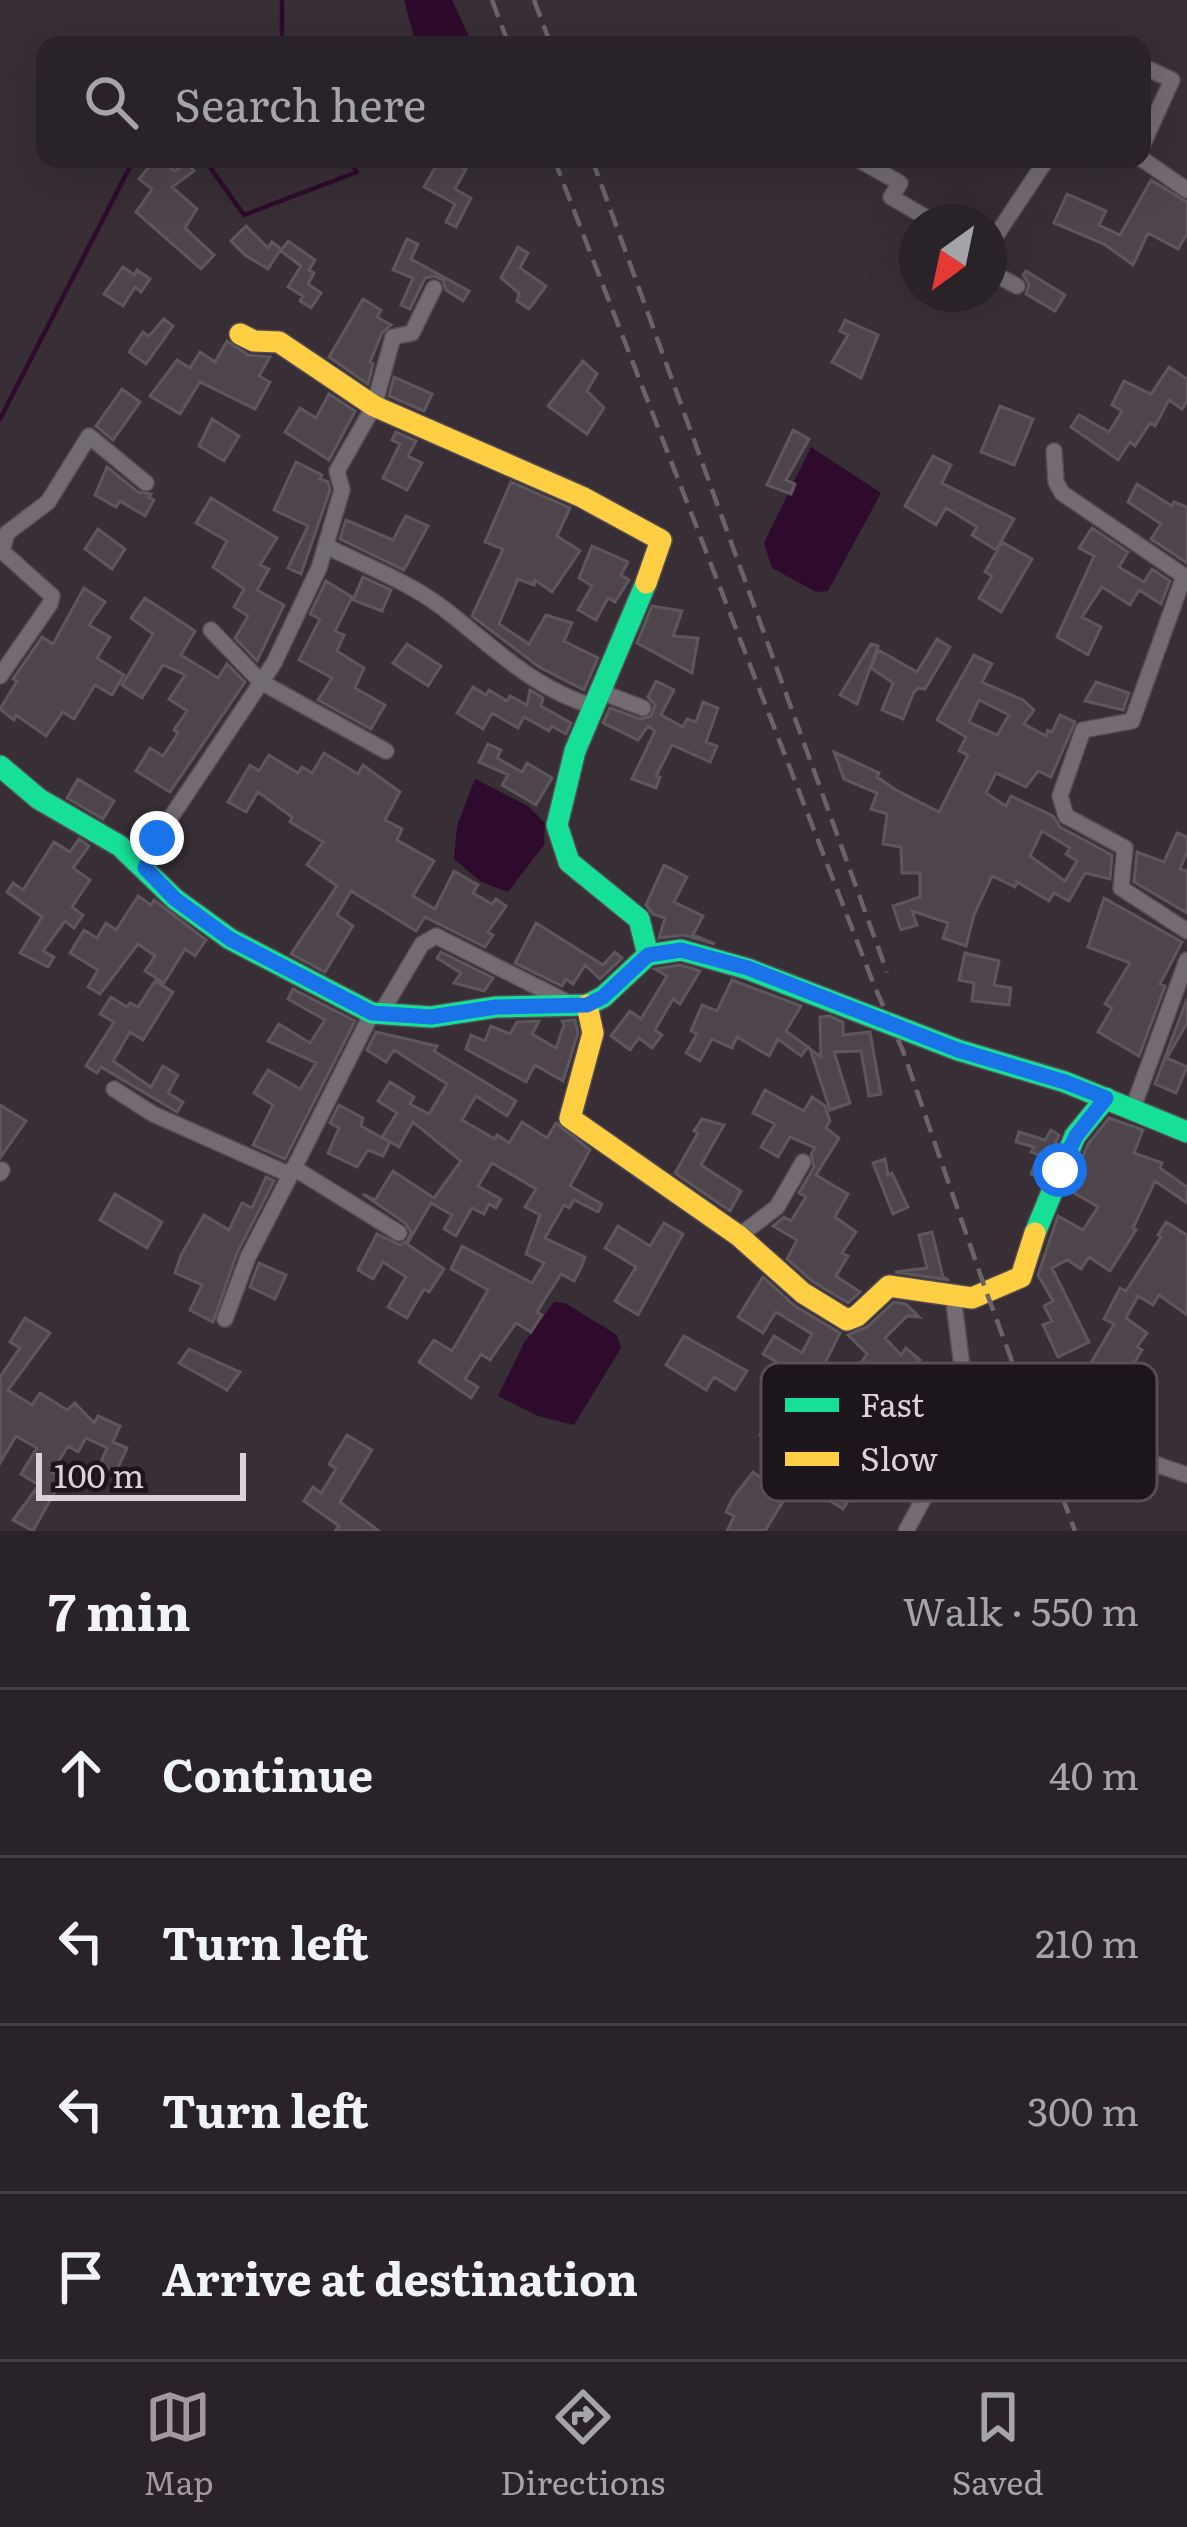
<!DOCTYPE html>
<meta charset="utf-8">
<style>
:root{--surface:#292228;--page:#312a30;--text:#f1f3f6;--muted:#a5a4a8;--line:#453f45;--accent:#a298a1}
body{margin:0;font-family:Literata,serif;background:var(--page);color:var(--text)}
.compass{position:absolute;left:899px;top:204px;width:108px;height:108px;border-radius:50%;background:var(--surface);box-shadow:0 12px 48px #0002;rotate:213deg}
.scale{position:absolute;left:36px;bottom:30px;width:210px;box-sizing:border-box;padding-left:12px;border:6px solid #dcd1da;border-top:0;font-size:33px;line-height:42px;white-space:nowrap;color:#dcd1da;-webkit-text-stroke:9px #1d151c;paint-order:stroke}
.stop{position:absolute;width:36px;height:36px;margin:-27px;border:9px solid #1a73e8;border-radius:50%;background:#fff}
.stop.end{background:#1a73e8;border-color:#fff;box-shadow:0 3px 12px #0008}
.list{margin:0;padding:0;list-style:none}
h2{display:flex;justify-content:space-between;align-items:center;height:156px;margin:0;padding:0 48px;font-size:51px}
h2 small{font-size:39px;font-weight:400;color:var(--muted)}
.list li{display:grid;grid-template-columns:78px 1fr auto;gap:36px;align-items:center;box-sizing:border-box;height:168px;padding:0 48px;border-top:3px solid var(--line)}
.list b{display:block;font-size:45px;white-space:nowrap}
.list em{font-size:39px;font-style:normal;color:var(--muted)}
.icon{flex:none;width:66px;height:66px;fill:none;stroke:currentColor;stroke-width:2;stroke-linecap:round;stroke-linejoin:round}
.map{position:relative;flex:none;width:1187px;height:1531px;overflow:hidden}
.search{position:absolute;background:var(--surface);box-shadow:0 12px 48px #0002;left:36px;right:36px;top:36px;height:132px;display:flex;align-items:center;gap:30px;box-sizing:border-box;padding:0 42px;border-radius:24px;color:var(--muted);font-size:45px}
.sheet{height:828px;background:var(--surface)}
nav{display:flex;justify-content:space-around;align-items:center;box-sizing:border-box;height:168px;border-top:3px solid var(--line);background:var(--surface);font-size:33px;color:var(--muted)}
nav a{display:grid;justify-items:center;gap:6px}
nav .on{color:var(--accent)}
.map>svg:first-child{display:block}
</style>
<div class="map">
<svg width="1187" height="1531" viewBox="0 0 1187 1531">
<rect width="100%" height="100%" fill="#372e36"/>
<path fill="#2e0b2c" d="M404,0H452L473,45H416Z
M811,447L881,493L828,591L816,592L772,568L764,543Z
M475,779L528,806L545,823L544,845L508,892L481,882L454,859L457,826Z
M554,1302L565,1303L617,1335L621,1348L574,1425L538,1416L498,1396L524,1343Z"/>
<g fill="none" stroke-linecap="round" stroke-linejoin="round">
<path stroke="#2e0b2c" stroke-width="4.5" d="M282,45V0
M204,159L244,215L357,172L347,159
M0,419L134,159"/>
</g>
<path fill="#4e454c" stroke="#5e565d" stroke-width="3" fill-rule="evenodd" d="M135,159H159L175,171L187,162L194,171L172,187L197,209L185,228L214,255L201,269L136,212L152,189L139,179L148,168Z
M440,159L466,169L455,189L471,198L456,227L446,222L455,204L424,187Z
M1151,180L1187,202V234L1178,249L1148,233L1133,265L1104,244L1054,223L1067,194L1106,211L1099,225L1120,235Z
M246,226L268,248L272,242L281,249L268,269L245,255L231,241Z
M407,239L418,244L411,259L469,291L463,301L446,290L443,280L434,276L425,278L410,309L401,305L413,278L393,270Z
M288,241L315,260L309,270L314,273L308,284L321,293L311,308L300,301L303,296L288,287L301,266L281,251Z
M518,247L528,253L520,268L546,286L529,309L517,301L519,293L501,278Z
M123,267L134,275L137,270L150,279L141,292L135,287L123,306L104,294Z
M1026,271L1065,295L1055,311L1026,294L1029,284L1023,275Z
M363,299L381,310L377,317L391,325L382,333L370,362L373,364L368,384L329,357Z
M164,319L173,326L146,364L129,352L143,332L149,336Z
M845,320L878,335L861,378L832,362L848,335L840,331Z
M227,341L248,355L270,357L259,376L270,382L255,409L200,382L180,414L150,396L177,360L190,368L200,352L215,362Z
M583,361L597,374L587,391L604,408L587,434L548,406Z
M1169,367L1187,379V401L1182,409L1169,400L1155,426L1150,423L1135,446L1130,442L1118,460L1071,427L1079,415L1109,432L1122,411L1112,405L1124,381L1151,394Z
M394,377L432,394L424,411L389,396Z
M122,389L140,402L113,440L96,426Z
M329,394L355,411L329,460L285,432L300,408L316,418Z
M1000,406L1033,419L1014,465L981,452Z
M212,419L239,436L224,461L199,446Z
M793,430L809,439L786,480L795,484L791,494L767,485Z
M396,432L416,441L408,456L422,463L407,490L383,478L400,444L392,440Z
M933,456L951,465L942,483L1014,519L996,550L972,535L977,527L946,508L936,525L905,506Z
M296,462L322,475L320,479L328,482L330,490L301,574L288,568L308,526L274,510Z
M107,467L138,492L151,494L149,497L154,500L145,516L120,501L116,507L95,495Z
M511,482L570,508L557,536L580,551L552,592L535,580L534,585L518,579L499,624L529,644L546,615L572,623L564,641L598,658L584,690L539,667L472,616L503,549L485,542Z
M1137,484L1172,506L1174,502L1187,507V563L1151,539L1161,524L1128,502Z
M211,498L277,538L260,565L269,569L257,590L284,605L257,661L235,638L248,616L234,607L244,589L213,567L227,541L196,523Z
M406,516L428,526L404,570L340,539L346,520L393,540Z
M1092,528L1128,552L1119,567L1144,582L1152,569L1170,581L1161,604L1139,590L1130,605L1102,587L1082,617L1101,627L1088,655L1057,637L1094,556L1079,548Z
M98,529L125,549L112,569L85,549Z
M1002,542L1032,559L1001,612L979,598L992,576L985,572Z
M592,546L628,562L621,575L629,580L615,602L608,598L596,620L578,610L592,586L579,578Z
M363,577L391,590L382,611L353,600Z
M326,581L352,597L335,631L344,635L337,651L364,668L355,688L385,705L371,729L318,700L332,678L299,660L320,619L310,614Z
M84,588L105,602L89,625L110,637L97,658L124,675L112,695L95,685L74,719L63,712L46,736L16,715L14,720L0,709L17,681L13,679L42,637L53,644Z
M145,598L195,631L181,655L218,678L227,664L245,682L170,792L136,771L150,748L163,756L178,733L174,730L187,711L169,699L185,675L163,665L142,698L122,685L153,634L131,618Z
M652,606L682,611L673,636L698,638L692,673L637,643Z
M937,639L950,647L925,689L918,688L914,692L903,719L882,710L893,683L871,668L878,650L917,672Z
M407,644L441,666L428,686L393,663Z
M871,644L878,646L857,704L840,695Z
M974,655L992,664L982,682L1023,700L1034,710L1024,724L1046,736L1048,730L1052,732L1060,715L1075,722L1051,777L1038,771L1026,787L996,773L986,793L1006,806L1011,796L1053,816L1060,827L1112,855L1110,879L1085,873L1069,901L1054,893L1049,901L1017,882L1015,887L992,876L974,915L966,946L943,938L948,923L912,911L917,925L901,930L893,906L920,897V873H902L901,847L883,844L887,814L871,809L877,793L844,779L834,752L879,773L877,777L896,790L939,812L968,755L959,751L966,737L937,720ZM979,700L1009,715L997,735L969,722ZM1042,831L1070,848L1066,854L1077,861L1065,881L1030,856Z
M656,681L674,690L661,715L683,727L687,719L696,722L703,702L718,708L706,742L717,746L710,762L672,745L656,776L660,777L656,788L632,779L655,731L648,726L638,740L603,723L610,708L640,719L651,716L655,705L648,697Z
M1096,682L1129,693L1123,710L1085,701Z
M473,687L486,695L489,690L507,701L510,696L527,705L530,690L543,698L541,706L571,723L566,734L552,726L549,731L524,717L518,728L492,713L483,729L457,713Z
M488,744L501,750L497,758L522,772L527,763L552,778L536,805L502,785L508,775L479,762Z
M324,753L358,774L363,765L400,792L385,820L402,829L397,840L434,861L413,896L435,909L454,871L478,885L473,893L492,904L496,899L506,906L488,932L493,935L485,947L425,917L416,931L351,891L337,915L353,926L325,972L291,954L337,886L307,865L323,842L290,822L292,817L258,792L246,812L228,802L250,765L259,771L269,755L298,773L302,767L312,773Z
M78,779L114,801L103,819L67,798Z
M1177,833L1187,837V852L1180,869L1187,871V913L1134,882L1137,852L1164,862Z
M79,839L89,846L73,868L90,880L72,907L83,915L74,928L65,921L43,951L54,957L48,967L20,953L42,917L7,892L13,883L23,890L54,842L70,852Z
M664,865L687,877L674,902L703,916L693,935L715,944L684,935L659,938L665,918L653,914L646,905Z
M138,896L151,905L154,900L206,940L195,956L185,949L164,983L145,971L155,956L138,944L100,994L88,987L98,970L70,953L84,930L97,938L106,923L116,930Z
M1104,898L1182,942L1160,984L1165,986L1139,1056L1098,1032L1112,1008L1105,1004L1130,963L1088,947Z
M536,923L603,965L615,952L622,958L600,979L585,965L573,984L566,979L562,986L515,963Z
M441,952L493,978L484,991L454,983L461,973L437,958Z
M965,953L999,961L994,985L1011,988L1009,1005L972,1001L974,983L959,980Z
M680,965L700,971L680,1004L673,999L655,1030L662,1035L652,1048L639,1038L630,1050L611,1036L630,1011L641,1019L667,976L655,969Z
M732,980L801,1006L786,1031L808,1047L801,1056L778,1039L769,1056L737,1037L732,1048L712,1039L700,1061L686,1053L697,1034L691,1031L702,1005L717,1011Z
M155,981L173,992L143,1040L130,1032L113,1061L151,1087L163,1066L178,1075L168,1093L183,1102L177,1112L101,1067L97,1073L86,1066L114,1022L100,1014L111,997L127,1007L130,1003L138,1007Z
M293,989L355,1021L285,1159L253,1145L273,1105L254,1093L268,1070L300,1089L316,1063L268,1041L279,1024L310,1043L325,1020L288,999Z
M1187,999V1023L1167,1058L1187,1067L1176,1093L1155,1084Z
M829,1016L843,1022V1035L870,1032L881,1094L869,1096L861,1051L834,1052L850,1103L830,1110L810,1049L821,1057L820,1017Z
M575,1020L578,1033L563,1081L535,1065L526,1082L466,1049L471,1035L485,1041L491,1026L510,1034L517,1022L539,1021L532,1034L556,1048L564,1025L562,1021Z
M376,1032L437,1046L434,1051L516,1101L507,1116L476,1096L462,1120L495,1139L497,1135L509,1143L522,1122L547,1138L556,1123L590,1150L570,1186L602,1204L598,1212L574,1200L569,1208L564,1205L545,1238L585,1257L581,1268L574,1281L561,1274L537,1312L542,1315L531,1332L516,1323L490,1360L481,1354L465,1379L478,1387L471,1398L419,1362L434,1340L452,1351L488,1290L451,1269L462,1246L532,1283L544,1263L526,1254L540,1215L525,1207L536,1189L492,1163L478,1186L501,1199L496,1208L489,1204L484,1214L472,1208L456,1236L444,1229L452,1215L431,1203L407,1244L444,1269L429,1292L424,1289L407,1318L388,1307L406,1277L383,1262L373,1279L358,1270L377,1234L400,1245L408,1240L411,1232L405,1223L363,1194L375,1200L393,1171L434,1198L461,1161L413,1122L399,1147L382,1137L397,1113L378,1101L390,1082L414,1097L410,1104L429,1114L447,1084L394,1050L386,1062L367,1050Z
M765,1090L804,1111L812,1097L825,1106L830,1121L826,1128L839,1138L816,1175L848,1194L835,1217L856,1232L842,1253L848,1256L836,1276L860,1292L848,1303L812,1281L787,1259L797,1240L773,1226L784,1217L791,1221L806,1197L799,1193L814,1167L811,1154L815,1148L790,1137L778,1157L761,1147L775,1124L753,1113Z
M0,1105L26,1121L0,1158Z
M339,1105L363,1118L361,1126L390,1142L383,1156L368,1150L357,1167L328,1153L339,1128L330,1123Z
M1109,1118L1143,1130L1134,1153L1162,1163L1160,1168L1187,1187V1203L1155,1181L1133,1228L1136,1230L1110,1271L1089,1257L1081,1269L1067,1260L1052,1268L1089,1342L1058,1357L1043,1325L1052,1321L1044,1306L1053,1301L1038,1275L1058,1216L1083,1230L1098,1207L1069,1190L1088,1144Z
M702,1119L724,1125L701,1165L741,1191L730,1211L675,1173L698,1133L694,1131Z
M1051,1130L1059,1135L1041,1178L1031,1174L1039,1155L1031,1152L1034,1147L1016,1142L1019,1132L1045,1140Z
M885,1159L888,1175L892,1173L908,1207L893,1214L873,1163Z
M266,1177L274,1181L237,1253L213,1322L190,1310L202,1285L175,1273L181,1255L204,1215L229,1230L242,1203L252,1208Z
M115,1194L162,1222L147,1248L100,1220Z
M1166,1222L1187,1235V1315L1159,1295L1153,1305L1138,1296L1126,1318L1147,1333L1137,1347L1142,1350L1114,1397L1108,1393L1094,1410L1084,1401L1106,1369L1092,1361L1114,1324L1104,1319L1120,1288L1126,1291L1161,1237L1158,1235Z
M664,1223L683,1234L638,1315L615,1301L636,1267L605,1248L618,1226L650,1246Z
M932,1232L943,1277L949,1280L895,1272L927,1268L919,1235Z
M259,1263L286,1275L275,1299L250,1287Z
M763,1277L795,1306L840,1333L818,1377L842,1391L867,1354L848,1335L867,1327L894,1302L906,1304L919,1317L907,1316L885,1338L901,1355L906,1348L920,1360L894,1390L918,1405L893,1442L864,1426L853,1431V1445L874,1459L843,1509L804,1484L813,1469L792,1456L776,1480L786,1487L777,1500L782,1503L765,1531H727L734,1516L726,1512L733,1498L753,1472L761,1478L783,1447L760,1435L767,1420L763,1417L774,1397L783,1403L802,1377L763,1354L774,1336L802,1353L812,1334L776,1312L763,1333L738,1317Z
M25,1318L50,1333L8,1390L32,1405L40,1393L67,1410L75,1403L94,1423L98,1416L120,1426L113,1442L127,1448L116,1472L100,1464L107,1448L86,1438L78,1452L68,1446L52,1472L62,1479L33,1531L13,1520L39,1485L21,1474L37,1448L16,1436L0,1463V1377L20,1348L10,1342Z
M684,1336L747,1371L735,1390L714,1377L706,1390L666,1365Z
M189,1349L240,1372L227,1390L179,1363Z
M347,1435L372,1450L340,1502L379,1531H335L339,1526L304,1501L313,1487L321,1493L336,1469L329,1464Z"/>
<g fill="none" stroke-linecap="round" stroke-linejoin="round">
<defs>
<path id="street" d="M1099,45H1101
M1142,66L1172,80L1142,146
M857,159L900,183L891,197L934,222
M1142,159L1187,190
M989,246L1047,159
M989,271L1017,286
M1054,451L1056,482L1062,493L1187,578
M326,546C364,565 409,582 443,608C490,644 534,690 593,706L604,693L643,708
M1184,576L1132,721L1083,730L1060,796L1066,816L1125,848L1121,888L1187,931
M211,630L261,682L386,751
M0,676L50,604L52,596L2,551L7,533L48,502L89,436L146,483
M145,868L157,838L274,663L319,568L342,490L337,471L374,406L393,337L412,333L434,288
M381,1013L422,944L436,936L567,1002
M114,1089L153,1114L286,1173L294,1168L372,1013
M1133,1108L1187,960
M0,1173L2,1170
M739,1236L777,1207L803,1162
M225,1319L248,1257L294,1168L399,1233
M1115,1428L1132,1456L1187,1475
M863,1438L933,1479
M906,1531L961,1430L964,1383L953,1295"/>
<path id="fast" d="M646,583L575,751L557,825L569,862L639,919L648,955
M0,766L39,799L120,846L175,899L230,939L372,1013L431,1017L496,1007L587,1005L603,997L648,955L681,950L748,969L958,1050L1065,1082L1187,1132
M1035,1233L1075,1136L1106,1098"/>
<path id="slow" d="M240,334L254,341L279,342L374,406L582,497L661,540L646,583
M587,1005L593,1033L570,1118L739,1236L803,1293L847,1320L857,1316L889,1286L972,1298L1021,1277L1035,1233"/>
</defs>
<use href="#street" stroke="#544b53" stroke-width="18"/>
<use href="#fast" stroke="#544b53" stroke-width="24"/>
<use href="#slow" stroke="#544b53" stroke-width="24"/>
<use href="#street" stroke="#736b72" stroke-width="15"/>
<use href="#fast" stroke="#16e098" stroke-width="21"/>
<use href="#slow" stroke="#ffcf43" stroke-width="21"/>
<path stroke="#6a6469" stroke-width="4.5" stroke-dasharray="18 9" stroke-linecap="butt" d="M492,0L509,45
M534,0L551,45
M554,159L874,985L903,1051L986,1291L1075,1531
M592,159L887,972"/>
</g>
<g fill="none" stroke-linecap="round" stroke-linejoin="round">
<path stroke="#1a73e8" stroke-width="15" d="M157,838L145,868L175,899L230,939L372,1013L431,1017L496,1007L587,1005L603,997L648,955L681,950L748,968L958,1050L1065,1082L1106,1098L1076,1136L1060,1170"/>
</g>
<rect x="761" y="1363" width="396" height="138" rx="18" fill="#1d151c" stroke="#564d55" stroke-width="3"/>
<rect x="785" y="1398" width="54" height="14" fill="#16e098"/>
<rect x="785" y="1452" width="54" height="14" fill="#ffcf43"/>
<g font-size="33" fill="#dcd1da">
<text x="860" y="1417">Fast</text>
<text x="860" y="1471">Slow</text>
</g>
</svg>
<svg class="compass" viewBox="-18 -18 36 36"><path d="M0-13l5 13h-10z" fill="#e53935"/><path d="M0 13l5-13h-10z" fill="#a5a4a8"/></svg>
<div class="scale">100 m</div>
<div class="stop" style="left:1060px;top:1170px"></div>
<div class="stop end" style="left:157px;top:838px"></div>
<div class="search"><svg class="icon" aria-label="search" viewBox="0 0 24 24"><circle cx="10" cy="10" r="6"/><path d="M15 15l6 6"/></svg>Search here</div>
</div>
<section class="sheet">
<h2>7 min<small>Walk · 550 m</small></h2>
<ul class="list">
<li><svg class="icon" aria-label="ahead" viewBox="0 0 24 24"><path d="M12 20V5M6 11l6-6 6 6"/></svg><div><b>Continue</b></div><em>40 m</em></li>
<li><svg class="icon" aria-label="left" viewBox="0 0 24 24"><path d="M17 20v-9H6M10 6l-5 5 5 5"/></svg><div><b>Turn left</b></div><em>210 m</em></li>
<li><svg class="icon" aria-label="left" viewBox="0 0 24 24"><path d="M17 20v-9H6M10 6l-5 5 5 5"/></svg><div><b>Turn left</b></div><em>300 m</em></li>
<li><svg class="icon" aria-label="arrive" viewBox="0 0 24 24"><path d="M6 21V4h12l-3 4 3 4H6"/></svg><div><b>Arrive at destination</b></div></li>
</ul>
</section>
<nav>
<a class="on"><svg class="icon" aria-label="map" viewBox="0 0 24 24"><path d="M3 6l6-2 6 2 6-2v14l-6 2-6-2-6 2zM9 4v14M15 6v14"/></svg>Map</a>
<a><svg class="icon" aria-label="directions" viewBox="0 0 24 24"><path d="M12 3l9 9-9 9-9-9zM9 14v-3h6M13 9l2 2-2 2"/></svg>Directions</a>
<a><svg class="icon" aria-label="saved" viewBox="0 0 24 24"><path d="M7 4h10v16l-5-4-5 4z"/></svg>Saved</a>
</nav>
